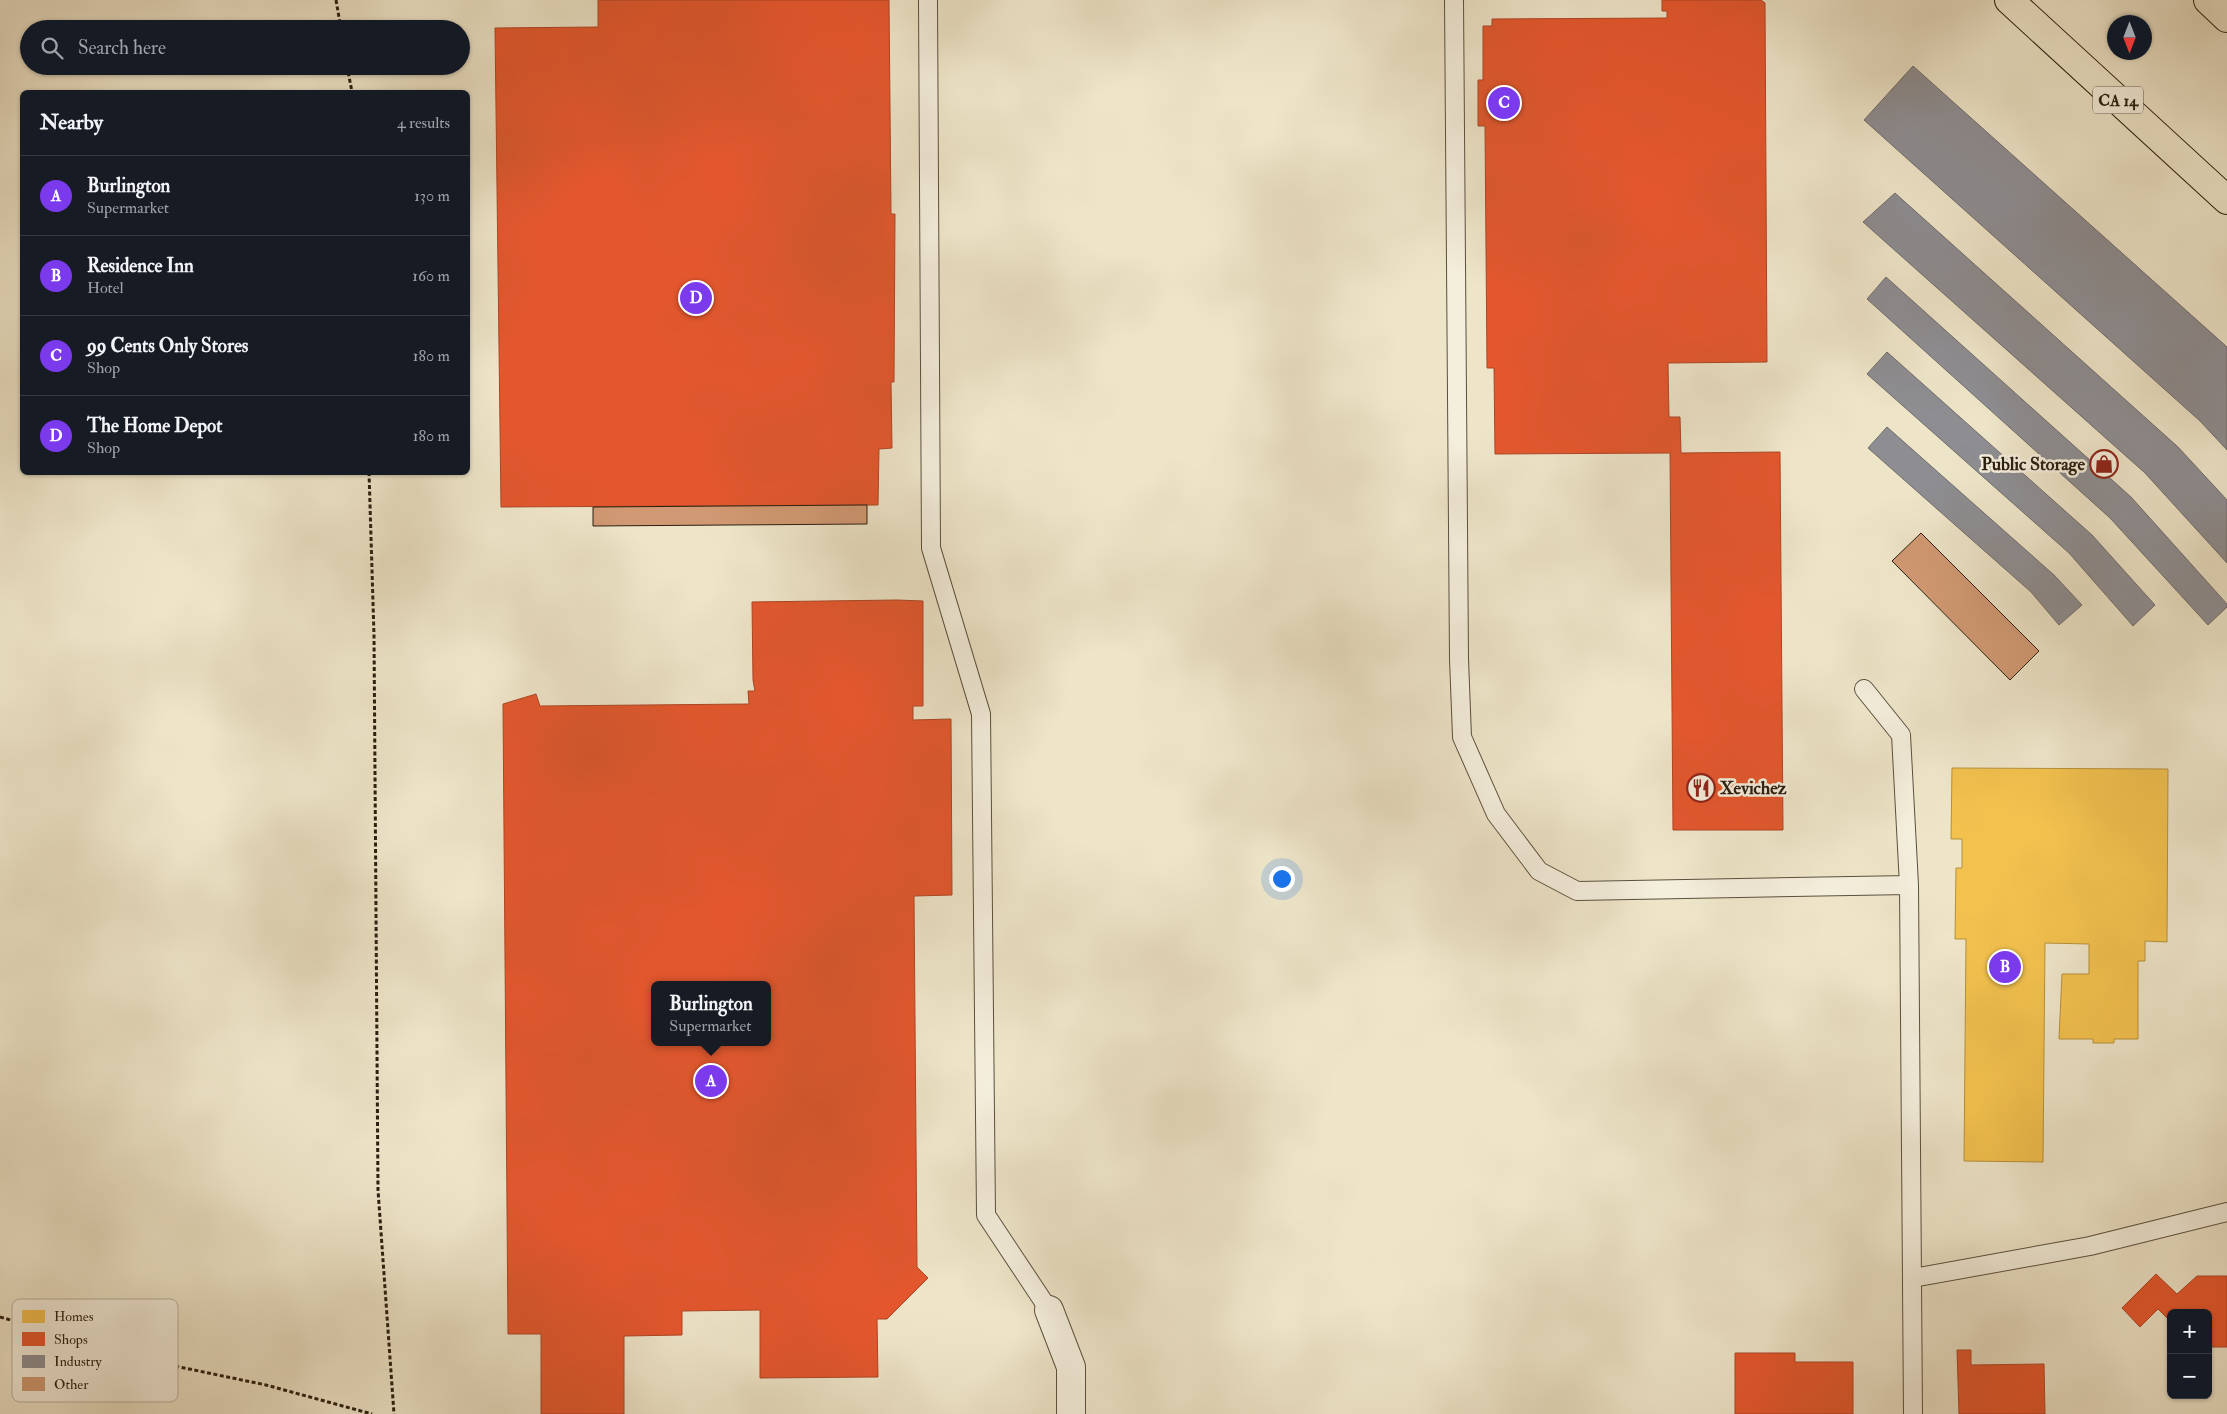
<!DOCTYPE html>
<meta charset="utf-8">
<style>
:root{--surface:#171b24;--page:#20242c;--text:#f1f3f6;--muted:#9ea1a6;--line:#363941;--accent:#7c3aed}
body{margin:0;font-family:"IM FELL Double Pica",serif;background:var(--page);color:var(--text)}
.controls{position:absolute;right:15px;bottom:15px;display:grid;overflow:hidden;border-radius:8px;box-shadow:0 1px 4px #0004}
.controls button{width:45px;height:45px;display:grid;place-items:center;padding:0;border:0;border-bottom:1px solid var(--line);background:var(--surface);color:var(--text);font:25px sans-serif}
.compass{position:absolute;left:2107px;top:15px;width:45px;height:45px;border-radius:50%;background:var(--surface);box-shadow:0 1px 4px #0004;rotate:180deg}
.you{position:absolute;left:1281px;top:878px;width:18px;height:18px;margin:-12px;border:4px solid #fff;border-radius:50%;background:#1a73e8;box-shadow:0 0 0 8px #1a73e833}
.badge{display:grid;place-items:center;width:32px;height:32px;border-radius:50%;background:var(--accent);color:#fff;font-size:16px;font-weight:700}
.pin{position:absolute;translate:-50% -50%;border:2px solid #fff;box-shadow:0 1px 5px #0006}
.popup{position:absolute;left:651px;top:981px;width:120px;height:65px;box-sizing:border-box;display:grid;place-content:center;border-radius:8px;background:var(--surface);filter:drop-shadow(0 1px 4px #0005);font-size:16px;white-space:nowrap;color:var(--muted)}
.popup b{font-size:19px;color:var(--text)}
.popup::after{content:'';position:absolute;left:50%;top:100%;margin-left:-10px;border:10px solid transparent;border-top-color:var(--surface)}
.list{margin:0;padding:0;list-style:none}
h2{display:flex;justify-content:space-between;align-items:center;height:65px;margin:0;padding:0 20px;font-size:21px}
h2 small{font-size:16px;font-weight:400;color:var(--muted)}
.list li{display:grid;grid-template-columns:32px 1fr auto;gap:15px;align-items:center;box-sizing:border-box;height:80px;padding:0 20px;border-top:1px solid var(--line)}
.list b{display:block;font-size:19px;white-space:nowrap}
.list p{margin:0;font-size:16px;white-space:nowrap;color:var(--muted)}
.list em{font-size:16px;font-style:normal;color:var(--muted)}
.icon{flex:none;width:28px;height:28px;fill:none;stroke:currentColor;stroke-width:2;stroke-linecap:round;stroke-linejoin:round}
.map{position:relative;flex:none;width:2227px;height:1414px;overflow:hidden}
.search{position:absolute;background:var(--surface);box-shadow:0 1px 4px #0004;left:20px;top:20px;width:450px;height:55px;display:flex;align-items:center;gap:12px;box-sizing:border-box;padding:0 18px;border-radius:28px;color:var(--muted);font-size:19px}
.panel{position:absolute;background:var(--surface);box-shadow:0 1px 4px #0004;left:20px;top:90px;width:450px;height:385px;border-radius:8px}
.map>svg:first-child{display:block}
</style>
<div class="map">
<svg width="2227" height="1414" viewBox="0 0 2227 1414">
<rect width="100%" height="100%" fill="#eee5c9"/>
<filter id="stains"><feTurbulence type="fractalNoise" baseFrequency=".004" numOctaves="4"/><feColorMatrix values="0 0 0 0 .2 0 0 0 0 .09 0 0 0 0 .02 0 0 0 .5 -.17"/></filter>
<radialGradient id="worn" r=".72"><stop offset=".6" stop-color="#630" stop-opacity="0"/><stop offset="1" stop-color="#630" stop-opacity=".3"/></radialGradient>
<path fill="#f2c14e" stroke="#b6903b" d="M1952,768L2168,769L2167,942L2145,941V961H2138V1039H2114V1043H2093V1039H2059L2062,974H2089V944L2045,943L2043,1162L1964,1161L1966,939H1955L1956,868H1962V839H1951Z"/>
<path fill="#e4572e" stroke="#ac4625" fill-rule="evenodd" d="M598,0H889L891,214H895L894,382H891L892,448L879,449L878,505L501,507L495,28L598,27Z
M1662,0H1761L1765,3L1767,362L1668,363L1669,417H1680L1681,453L1780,452L1783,830H1673L1670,453L1495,454L1494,368H1487L1485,126H1478V80H1483V26H1492V19L1667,18V11H1662Z
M897,600L923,601V706H913V720L951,719L952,895L914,896L917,1267L928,1278L887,1319H877L878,1377L760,1378V1310L682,1311V1335L624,1336V1414H541V1334H508L503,704L536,694L540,706L749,704L748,691H755L753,680L752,602ZM655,985H767V1042H655Z
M2156,1274L2177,1294L2197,1276H2227V1347H2208V1313H2171V1322L2158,1309L2140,1327L2122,1308Z
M1957,1350H1971V1365L2044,1364L2045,1414H1959Z
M1735,1353H1795V1362H1853V1414H1735Z"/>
<path fill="#8d8d92" stroke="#6f6c6b" d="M1913,66L2227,347V450L2200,421L1864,120Z
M1895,193L2178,447L2227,500V563L2145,473L1863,222Z
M1886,277L2131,497L2227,604V607L2208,625L2110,518L1867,299Z
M1887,352L2092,535L2155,605L2133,626L2069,553L1867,374Z
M1887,427L2054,575L2082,605L2059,625L2031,592L1868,448Z"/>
<path fill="#d19973" stroke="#2a1e10" d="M867,505V524L593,526V507Z
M1921,533L2039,651L2010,680L1892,561Z"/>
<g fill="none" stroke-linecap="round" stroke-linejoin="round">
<defs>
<path id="lane" d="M928,0L931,548L981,714L986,1215L1049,1310
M1454,0L1459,659L1462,737L1496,814L1539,871L1577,891L1909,885
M1864,689L1901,735L1909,885L1913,1414
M1913,1278L2090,1246L2227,1212"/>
<path id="street" d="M1049,1310L1071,1367V1414"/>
<path id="highway" d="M2009,0L2227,200
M2208,0L2227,18"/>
</defs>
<use href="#lane" stroke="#5b503e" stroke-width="20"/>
<use href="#street" stroke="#5b503e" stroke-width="30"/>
<use href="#highway" stroke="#2a1e10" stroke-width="30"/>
<path stroke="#2a1e10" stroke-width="3" stroke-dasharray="4 2.5" stroke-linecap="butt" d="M336,0L341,29
M347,66L352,92
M369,472L374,635L378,1190L394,1414
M0,1317L170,1365L266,1385L372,1414"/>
<use href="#lane" stroke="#f4eedc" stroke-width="18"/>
<use href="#street" stroke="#f4eedc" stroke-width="28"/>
<use href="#highway" stroke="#eee5c9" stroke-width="28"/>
</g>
<defs>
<symbol id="shop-ring" viewBox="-11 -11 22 22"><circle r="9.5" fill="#f4eedc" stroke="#8f2418" stroke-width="1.5"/><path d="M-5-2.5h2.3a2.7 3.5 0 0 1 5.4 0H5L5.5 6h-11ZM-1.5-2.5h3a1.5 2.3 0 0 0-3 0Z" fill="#8f2418"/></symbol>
<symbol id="restaurant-ring" viewBox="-11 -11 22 22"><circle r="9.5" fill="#f4eedc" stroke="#8f2418" stroke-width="1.5"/><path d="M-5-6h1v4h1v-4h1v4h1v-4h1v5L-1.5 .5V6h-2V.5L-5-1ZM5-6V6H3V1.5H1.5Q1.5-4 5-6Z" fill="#8f2418"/></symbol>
</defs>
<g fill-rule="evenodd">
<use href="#shop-ring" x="2088" y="448" width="32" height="32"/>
<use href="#restaurant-ring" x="1685" y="772" width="32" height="32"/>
</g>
<g text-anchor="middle" stroke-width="5" stroke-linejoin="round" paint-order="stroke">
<rect fill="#f4eedc" stroke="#675c4d" stroke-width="1" x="2093" y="86.5" width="50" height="27" rx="4"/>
<g font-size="16" font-weight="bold" fill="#2a1e10">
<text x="2118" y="106">CA 14</text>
</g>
<g font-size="18" font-weight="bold" fill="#2a1e10" stroke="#f4eedc" text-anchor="end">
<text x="2085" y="470">Public Storage</text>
<text x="1720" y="794" text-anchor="start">Xevichez</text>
</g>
</g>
<rect x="12" y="1299" width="166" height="103" rx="8" fill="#f4eedc" stroke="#b7b09f" stroke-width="1"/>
<rect x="22" y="1310" width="23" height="13" fill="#f2c14e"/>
<rect x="22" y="1332" width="23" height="14" fill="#e4572e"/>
<rect x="22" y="1355" width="23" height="13" fill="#8d8d92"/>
<rect x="22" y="1377" width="23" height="14" fill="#d19973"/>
<g font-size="14" fill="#2a1e10">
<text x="54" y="1321">Homes</text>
<text x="54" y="1344">Shops</text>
<text x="54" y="1366">Industry</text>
<text x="54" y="1389">Other</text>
</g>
<rect width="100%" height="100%" filter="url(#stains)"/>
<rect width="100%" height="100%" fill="url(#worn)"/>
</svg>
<div class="controls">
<button>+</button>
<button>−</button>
</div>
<svg class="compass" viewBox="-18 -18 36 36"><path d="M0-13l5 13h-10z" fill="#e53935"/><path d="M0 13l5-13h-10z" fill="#9ea1a6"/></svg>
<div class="you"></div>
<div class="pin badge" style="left:711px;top:1081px">A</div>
<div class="popup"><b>Burlington</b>Supermarket</div>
<div class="pin badge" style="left:2005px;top:967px">B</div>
<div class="pin badge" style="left:1504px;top:103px">C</div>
<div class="pin badge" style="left:696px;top:298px">D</div>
<div class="search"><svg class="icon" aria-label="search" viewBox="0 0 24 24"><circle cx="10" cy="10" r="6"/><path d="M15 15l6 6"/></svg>Search here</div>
<section class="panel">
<h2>Nearby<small>4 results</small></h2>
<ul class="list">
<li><span class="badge">A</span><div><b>Burlington</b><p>Supermarket</p></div><em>130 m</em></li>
<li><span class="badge">B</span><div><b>Residence Inn</b><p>Hotel</p></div><em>160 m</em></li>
<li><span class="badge">C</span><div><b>99 Cents Only Stores</b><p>Shop</p></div><em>180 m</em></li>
<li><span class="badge">D</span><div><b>The Home Depot</b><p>Shop</p></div><em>180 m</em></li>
</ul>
</section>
</div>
